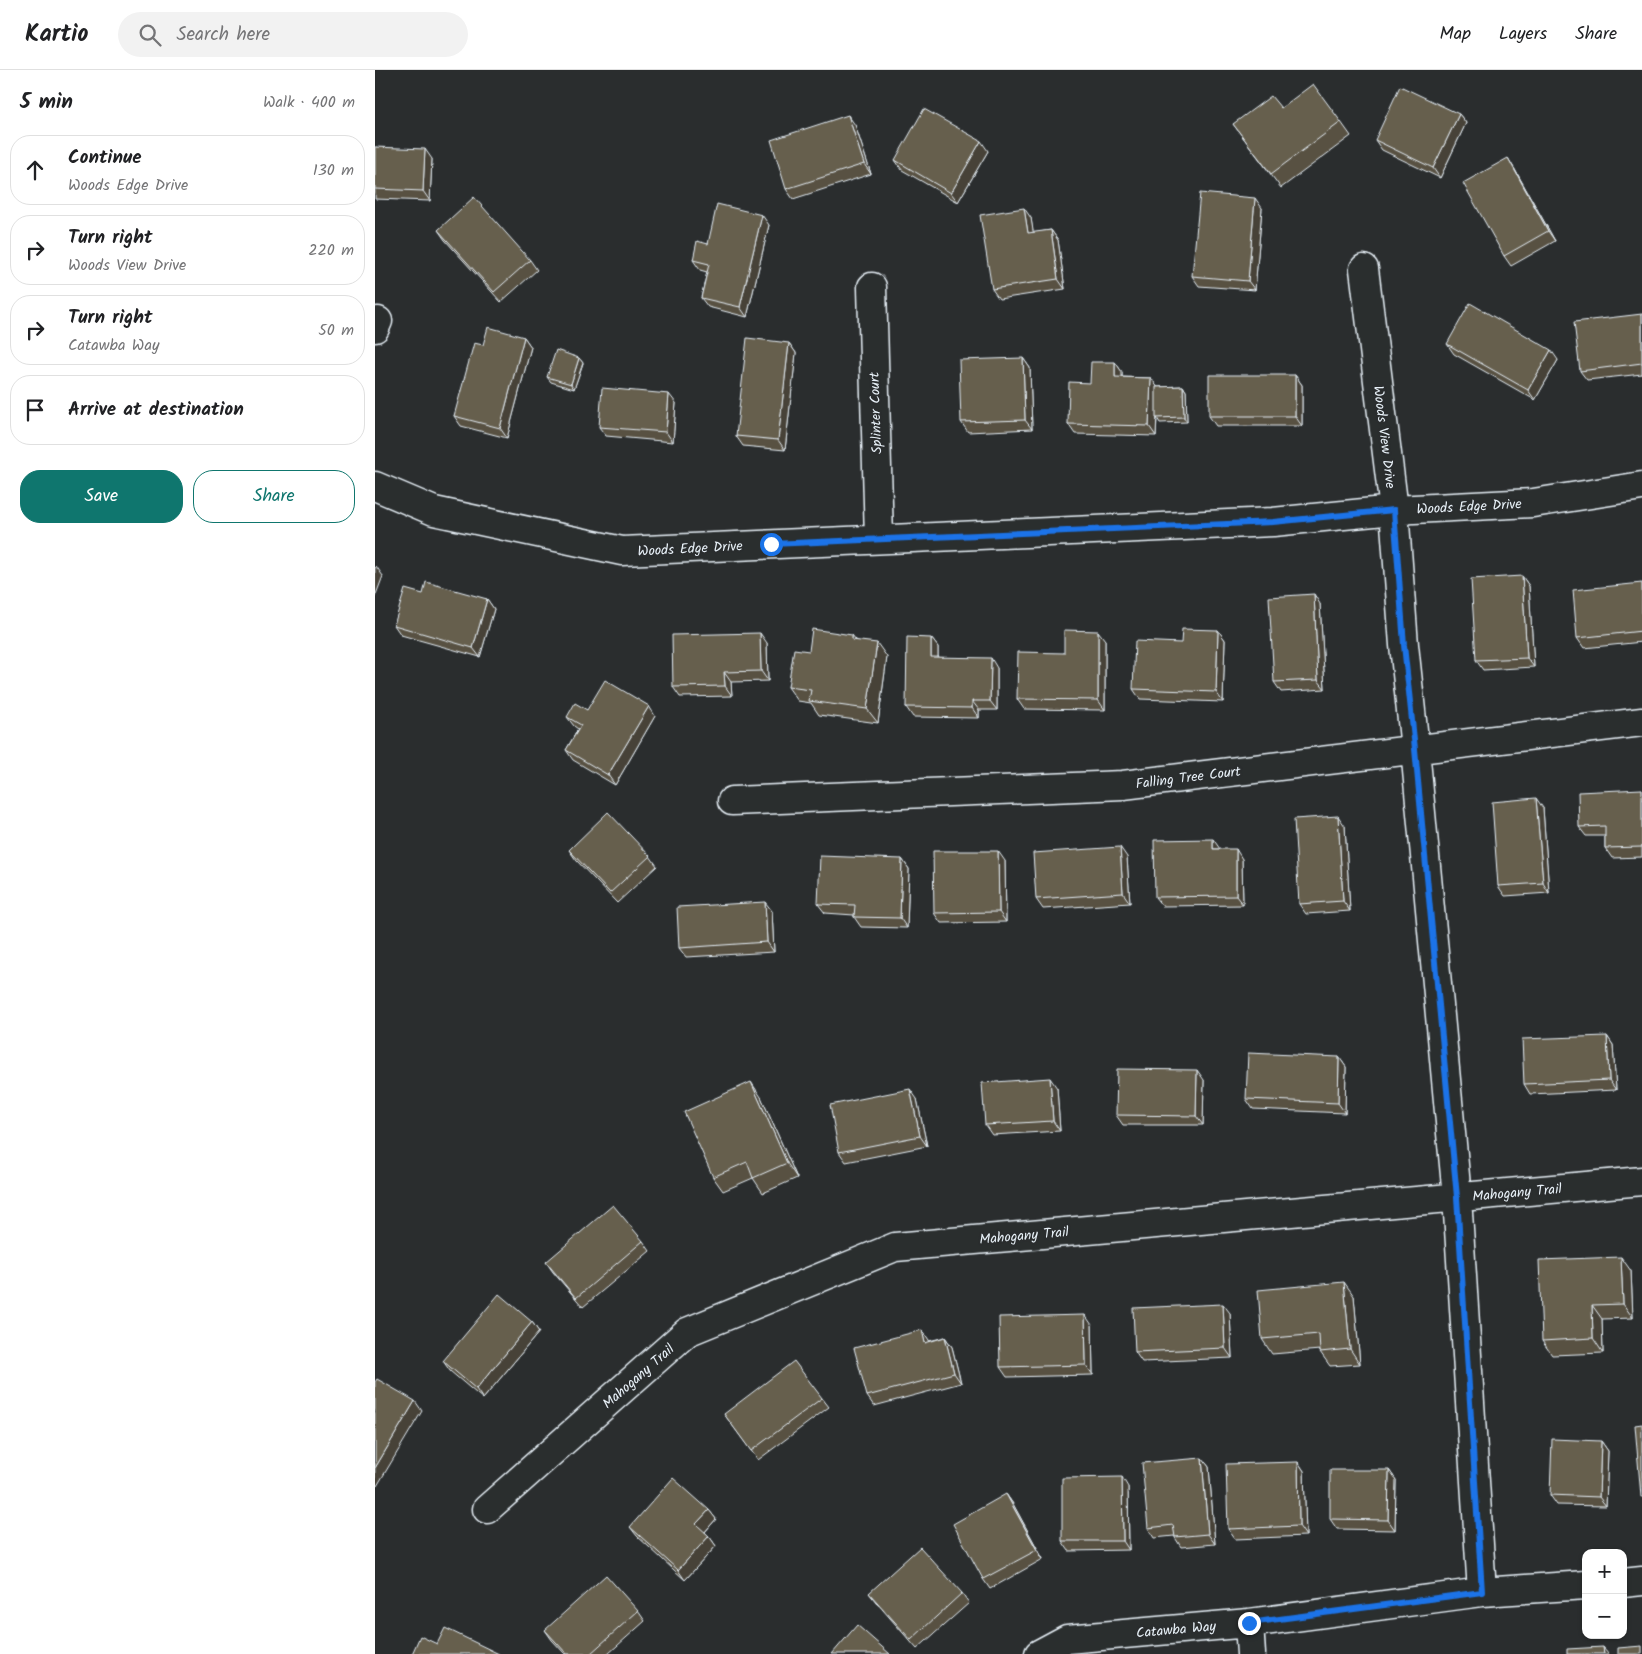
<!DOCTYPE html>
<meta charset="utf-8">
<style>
:root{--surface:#fff;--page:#f2f2f2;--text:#202124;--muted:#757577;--line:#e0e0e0;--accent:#0f766e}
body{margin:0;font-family:Kalam,sans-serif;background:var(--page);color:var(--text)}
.controls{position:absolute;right:15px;bottom:15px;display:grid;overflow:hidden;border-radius:10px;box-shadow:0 1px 4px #0004}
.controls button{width:45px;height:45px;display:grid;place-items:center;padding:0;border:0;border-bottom:1px solid var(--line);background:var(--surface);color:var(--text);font:25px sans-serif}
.stop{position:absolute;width:15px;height:15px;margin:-11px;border:4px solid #1a73e8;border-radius:50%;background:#fff}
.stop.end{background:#1a73e8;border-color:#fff;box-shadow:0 1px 5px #0008}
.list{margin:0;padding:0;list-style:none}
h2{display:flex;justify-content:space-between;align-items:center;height:65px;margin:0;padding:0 20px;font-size:21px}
h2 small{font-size:16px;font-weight:400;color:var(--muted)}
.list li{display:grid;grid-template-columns:32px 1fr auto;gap:15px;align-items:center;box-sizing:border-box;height:70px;margin:0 10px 10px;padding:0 10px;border:1px solid var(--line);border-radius:20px}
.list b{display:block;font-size:19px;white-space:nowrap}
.list p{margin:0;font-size:16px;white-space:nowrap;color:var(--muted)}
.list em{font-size:16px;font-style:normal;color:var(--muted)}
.actions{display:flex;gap:10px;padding:15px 20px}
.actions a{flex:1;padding:11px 0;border:1px solid var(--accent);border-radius:20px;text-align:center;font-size:18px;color:var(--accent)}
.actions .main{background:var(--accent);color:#fff}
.icon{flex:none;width:28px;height:28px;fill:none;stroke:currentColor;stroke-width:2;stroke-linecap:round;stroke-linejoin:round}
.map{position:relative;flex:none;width:1267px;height:1584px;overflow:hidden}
header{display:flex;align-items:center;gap:30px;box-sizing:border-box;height:70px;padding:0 25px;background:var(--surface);border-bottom:1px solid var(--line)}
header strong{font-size:24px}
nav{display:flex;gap:28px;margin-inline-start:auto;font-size:18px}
.search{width:350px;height:45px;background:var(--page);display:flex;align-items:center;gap:12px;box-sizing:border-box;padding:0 18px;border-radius:28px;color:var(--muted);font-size:19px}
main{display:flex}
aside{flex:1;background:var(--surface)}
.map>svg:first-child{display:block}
</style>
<header>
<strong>Kartio</strong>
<div class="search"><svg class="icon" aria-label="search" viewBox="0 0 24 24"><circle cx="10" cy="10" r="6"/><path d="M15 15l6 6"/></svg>Search here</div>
<nav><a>Map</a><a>Layers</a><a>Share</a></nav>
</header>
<main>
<aside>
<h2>5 min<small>Walk · 400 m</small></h2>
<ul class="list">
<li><svg class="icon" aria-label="ahead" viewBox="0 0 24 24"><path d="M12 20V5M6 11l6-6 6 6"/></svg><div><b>Continue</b><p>Woods Edge Drive</p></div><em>130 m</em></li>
<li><svg class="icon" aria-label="right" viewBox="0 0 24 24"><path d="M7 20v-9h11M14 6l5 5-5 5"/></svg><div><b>Turn right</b><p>Woods View Drive</p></div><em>220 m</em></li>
<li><svg class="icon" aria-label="right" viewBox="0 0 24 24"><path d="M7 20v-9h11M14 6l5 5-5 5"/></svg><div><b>Turn right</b><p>Catawba Way</p></div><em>50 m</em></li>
<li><svg class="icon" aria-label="arrive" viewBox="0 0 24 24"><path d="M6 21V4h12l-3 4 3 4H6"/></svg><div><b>Arrive at destination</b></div></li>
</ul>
<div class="actions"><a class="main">Save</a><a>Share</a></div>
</aside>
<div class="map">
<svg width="1267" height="1584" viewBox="0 0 1267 1584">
<rect width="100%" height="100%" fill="#2a2d2e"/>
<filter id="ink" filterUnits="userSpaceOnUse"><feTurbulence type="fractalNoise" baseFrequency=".02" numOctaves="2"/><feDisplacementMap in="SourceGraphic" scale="10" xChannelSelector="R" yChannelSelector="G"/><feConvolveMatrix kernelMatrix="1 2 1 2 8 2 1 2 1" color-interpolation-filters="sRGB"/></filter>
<g filter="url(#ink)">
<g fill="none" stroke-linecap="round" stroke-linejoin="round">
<defs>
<path id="street" d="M989,199L1019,440L1029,575L1040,679L1082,1127L1107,1522
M497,217L504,469
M0,258L3,251
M0,416L59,441L247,481L898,452L1019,440L1158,433L1267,416
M357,731L748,715L1267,652
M112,1439L312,1262L520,1177L1267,1111
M1248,1513L1267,1511
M874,1553L876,1584
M664,1584L692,1569L874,1553L1107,1522L1211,1515"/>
</defs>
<use href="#street" stroke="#e8f1f8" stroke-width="31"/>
<use href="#street" stroke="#2a2d2e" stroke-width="28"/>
</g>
<path fill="#585143" stroke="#e8f1f8" d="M906,38L966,52L976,66L906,118L858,54Z
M1084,44L1091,53L1065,108L1007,80L1000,70Z
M480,55L496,104L418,129L411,119Z
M0,77L57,89L55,131L0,129Z
M613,81L583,132L527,100L520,90Z
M1139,98L1180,171L1136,196L1129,186Z
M887,138L880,220L824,216L817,206Z
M656,148L658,163L676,160L683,170L690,219L624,229L617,219Z
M394,155L372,247L333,237L326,228L332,202L325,200L318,190L333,174Z
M63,160L155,190L162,200L126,232L70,170Z
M1267,244V304L1212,310L1205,301Z
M149,267L156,277L132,368L86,356L79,346L108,275Z
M414,273L421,283L410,380L368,376L361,366Z
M1072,274L1183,290L1160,330L1079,284Z
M204,288L208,293L199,319L176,312L172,307Z
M648,288L655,298L657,359L593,362L586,352Z
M740,292L747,302V307L776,308L782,317L808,316L811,321L812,352L785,353L782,348L781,366L700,364L693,354L715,313Z
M920,305L927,315V356H841L834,346Z
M301,333L298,372L231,366L224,357Z
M1147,506L1154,516L1159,597L1108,600L1101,590Z
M1267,513V572L1209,578L1202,568Z
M48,524L112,529L119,539L105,587L26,565L19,555Z
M945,534L950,619L906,622L899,612Z
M843,560L850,570L848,632L765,629L758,619L806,573Z
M556,568L563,577V587L622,598V640H604V648L538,647L531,637Z
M481,570L512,587L503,653L444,645L436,633L423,631L413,617L434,581Z
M730,570V640L649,639L642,629L689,583Z
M392,573L393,611L356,612L357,626L305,627L298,617Z
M212,640L280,646L240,715L198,690L191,680L203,659L199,656L192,647Z
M1267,719V787L1237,788L1230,778V766H1211L1204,757Z
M1168,738L1174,823L1130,826L1123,816Z
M970,756L975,841L931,844L924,834Z
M845,779L867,789L868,835L787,836L780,827Z
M194,780L275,786L282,796L242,833L201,790Z
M752,787L755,833L668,839L661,829Z
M527,789L534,799L532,858L486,857L479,847V845L450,843L443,834Z
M630,791L631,852L566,853L559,843Z
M397,841L399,882L311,887L304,878Z
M1232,966L1238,975L1241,1020L1155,1024L1149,1014Z
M964,987L971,997L970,1043L878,1039L871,1029Z
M829,1010L828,1055H748L741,1045Z
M682,1018L685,1061L617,1065L610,1055Z
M386,1027L422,1108L388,1123L378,1108L348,1121L338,1107Z
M542,1029L552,1076L471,1092L464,1082Z
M268,1171L275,1181L208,1237L178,1202L171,1192Z
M1256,1201L1258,1248L1227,1249L1228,1283L1177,1285L1167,1271Z
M979,1226L985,1294L955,1296L945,1282V1280L897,1284L887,1269Z
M855,1243L857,1288L767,1292L760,1282Z
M157,1252L164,1262L108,1329L75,1301L68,1291Z
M717,1255L718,1305L632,1307L625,1297Z
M547,1260L554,1271L570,1267L577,1277L586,1313L499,1336L492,1326Z
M447,1328L454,1337L383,1390L349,1344Z
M1226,1371L1233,1381L1231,1436L1182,1435L1175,1425Z
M827,1388L834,1397L840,1474L806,1477L799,1466L779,1468L773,1458Z
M923,1392L929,1401L931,1466L860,1469L853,1459Z
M1014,1400L1021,1410L1020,1460L962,1459L955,1449Z
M753,1417L754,1480L694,1481L687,1471Z
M631,1424L638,1434L668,1489L615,1519L608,1509Z
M334,1440L341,1449L330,1462L334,1466L341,1476L310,1510L262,1466L255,1457Z
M494,1523H587L594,1533L542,1579L501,1532Z
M263,1541L270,1551L233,1584H190L177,1570L170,1560Z"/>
<path fill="#474237" stroke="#e8f1f8" d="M1084,44L1091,53L1065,108L1058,98Z
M473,45L480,55L496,104L489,94Z
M606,71L613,81L583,132L576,123Z
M50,79L57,89L55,131L48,121Z
M1133,88L1139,98L1180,171L1173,161Z
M880,128L887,138L880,220L873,211Z
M649,138L656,148L660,173L653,163Z
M387,145L394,155L372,247L365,237Z
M676,160L683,170L690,219L683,209Z
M149,267L156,277L132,368L125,358Z
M414,273L421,283L410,380L403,370Z
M1176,280L1183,290L1160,330L1153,320Z
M204,288L208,293L199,319L196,314Z
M648,288L655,298L657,359L650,350Z
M740,292L747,302V317L740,307Z
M920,305L927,315V356L920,346Z
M776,308L783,318L781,366L774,356Z
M808,316L811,321L812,352L809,347Z
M294,324L301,333L298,372L291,362Z
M1,496L8,506L0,527V499Z
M1147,506L1154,516L1159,597L1152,588Z
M939,524L945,534L950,619L943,610Z
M112,529L119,539L105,587L98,578Z
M843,560L850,570L848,632L841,622Z
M723,561L730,570V640L723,630Z
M385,563L392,573L393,611L386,601Z
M477,565L488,579L477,570Z
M556,568L563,577V597L556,587Z
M502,573L512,587L503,653L492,639Z
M616,588L622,598V640L615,631Z
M349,602L356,612L357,626L350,616Z
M597,631L604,640V648L597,638Z
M274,636L280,646L240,715L233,705Z
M1161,728L1168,738L1174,823L1168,813Z
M963,746L970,756L975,841L968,831Z
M838,769L845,779H838Z
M745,777L752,787L755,833L748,823Z
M861,779L867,789L868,835L861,826Z
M623,781L630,791L631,852L624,842Z
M527,789L534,799L532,858L525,848Z
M390,832L397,841L399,882L392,872Z
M1232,966L1238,975L1241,1020L1234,1010Z
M964,987L971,997L970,1043L963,1033Z
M822,1000L829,1010L828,1055L821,1046Z
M675,1008L682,1018L685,1061L678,1051Z
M376,1012L386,1027L422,1108L412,1093Z
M535,1019L542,1029L552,1076L545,1066Z
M1246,1187L1256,1201L1258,1248L1248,1234Z
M969,1212L979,1226L985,1294L975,1279Z
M848,1234L855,1243L857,1288L850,1278Z
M1217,1235L1227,1249L1228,1283L1218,1268Z
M710,1245L717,1255L718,1305L711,1295Z
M157,1252L164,1262L108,1329L101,1319Z
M547,1260L554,1270L557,1282L550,1273Z
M570,1267L577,1277L586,1313L579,1303Z
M40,1331L47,1341L2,1416L0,1413V1398Z
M1226,1371L1233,1381L1231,1436L1224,1427Z
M827,1388L834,1397L840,1474L833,1464Z
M923,1392L929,1401L931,1466L924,1456Z
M1014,1400L1021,1410L1020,1460L1013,1450Z
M747,1407L753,1417L754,1480L748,1471Z
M631,1424L638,1434L668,1489L662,1480Z
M334,1440L341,1449L328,1464L321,1454Z
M334,1466L341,1476L310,1510L303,1500Z
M1228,1577L1234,1584H1229Z"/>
<path fill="#665e4e" stroke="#e8f1f8" d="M938,14L966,52L896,104L858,54L896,26L906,38Z
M1025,16L1084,44L1058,98L1000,70Z
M549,39L606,71L576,123L520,90Z
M473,45L489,94L411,119L396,70Z
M0,77L50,79L48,121L0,119Z
M1133,88L1173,161L1129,186L1088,113Z
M825,123L880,128L873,211L817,206Z
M99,127L155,190L119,222L63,160Z
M342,134L387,145L365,237L326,228L334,194L318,190L322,171L333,174Z
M649,138L653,163L676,160L683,209L617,219L605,145Z
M1095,233L1176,280L1153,320L1072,274Z
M1267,244V293L1205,301L1199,252Z
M113,257L149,267L125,358L79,346L99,273L108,275Z
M372,268L414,273L403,370L361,366Z
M181,280L204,288L196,314L172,307Z
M648,288L650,350L586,352L584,290Z
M716,292H740V307L776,308L774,356L693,354L694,312L715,313Z
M834,305H920V346H834Z
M808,316L809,347L781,348V317Z
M227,318L294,324L291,362L224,357Z
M1147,506L1152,588L1101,590L1096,509Z
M51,512L112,529L98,578L19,555L30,519L48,524Z
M1267,513V561L1202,568L1198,520Z
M939,524L943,610L899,612L894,527Z
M437,559L477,565V570L502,573L492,639L434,631L436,620L413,617L419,579L434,581Z
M807,559L843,560L841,622L758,619L760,571L806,573Z
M689,560L723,561V630L642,629L643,582L689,583Z
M385,563L386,601L349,602L350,616L298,617L297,565Z
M532,567L556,568V587L616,588L615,631H597V638L531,637Z
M230,610L274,636L233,705L191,680L206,655L192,647L200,633L212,640Z
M1267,719V777L1230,778V756L1204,757L1203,722Z
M1161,728L1168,813L1123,816L1117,732Z
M233,742L275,786L235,823L194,780Z
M963,746L968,831L924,834L919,749Z
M838,769V779H861V826L780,827L779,770Z
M745,777L748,823L661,829L658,783Z
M558,781H623L624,842L559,843Z
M445,786L527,789L525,848L479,847L480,835L443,834Z
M390,832L392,872L304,878L302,837Z
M1232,966L1234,1010L1149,1014L1147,969Z
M873,983L964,987L963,1033L871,1029Z
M742,999L822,1000L821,1046L741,1045Z
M675,1008L678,1051L610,1055L607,1013Z
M376,1012L412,1093L378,1108L372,1092L338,1107L309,1042Z
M535,1019L545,1066L464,1082L455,1035Z
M238,1135L268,1171L201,1228L171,1192Z
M1246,1187L1248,1234L1217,1235L1218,1268L1167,1271L1164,1190Z
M969,1212L975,1279L945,1282L944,1264L887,1269L883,1220Z
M124,1224L157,1252L101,1319L68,1291Z
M848,1234L850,1278L760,1282L758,1238Z
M710,1245L711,1295L625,1297L624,1247Z
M547,1260L550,1273L570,1267L579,1303L492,1326L479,1278Z
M419,1291L447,1328L376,1381L349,1344Z
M2,1309L40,1331L0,1398V1312Z
M1267,1354V1427H1266L1260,1355Z
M1177,1369L1226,1371L1224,1427L1175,1425Z
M827,1388L833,1464L800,1467L798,1455L773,1458L767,1393Z
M923,1392L924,1456L853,1459L851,1394Z
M955,1400H1014L1013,1450L955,1449Z
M747,1407L748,1471H687V1408Z
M298,1408L334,1440L321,1454L334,1466L303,1500L255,1457Z
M631,1424L662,1480L608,1509L578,1454Z
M545,1477L587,1523L536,1570L494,1523Z
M231,1505L263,1541L215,1584H192L170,1560Z
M482,1555L515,1584H457Z
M70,1558L124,1584H37L45,1566L62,1574Z
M1267,1576V1584H1243V1578Z
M1228,1577L1229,1584H1192V1579Z"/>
</g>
<g fill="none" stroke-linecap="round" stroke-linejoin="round" filter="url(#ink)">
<path stroke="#1a73e8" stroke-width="6" d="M396,474L898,452L1019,440L1029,575L1040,679L1082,1127L1107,1522L874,1553"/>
</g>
<g text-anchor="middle" stroke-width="4.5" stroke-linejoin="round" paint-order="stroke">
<g font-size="14" fill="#e8f1f8" stroke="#2a2d2e">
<text transform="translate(500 343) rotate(-92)" y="5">Splinter Court</text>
<text transform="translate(1010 367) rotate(83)" y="5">Woods View Drive</text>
<text transform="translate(1094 436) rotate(-3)" y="5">Woods Edge Drive</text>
<text transform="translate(315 478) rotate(-3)" y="5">Woods Edge Drive</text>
<text transform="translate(813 707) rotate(-7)" y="5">Falling Tree Court</text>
<text transform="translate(1142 1122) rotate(-5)" y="5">Mahogany Trail</text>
<text transform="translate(649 1165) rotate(-5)" y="5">Mahogany Trail</text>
<text transform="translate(263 1306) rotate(-41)" y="5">Mahogany Trail</text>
<text transform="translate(801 1559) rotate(-5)" y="5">Catawba Way</text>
</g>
</g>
</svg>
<div class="controls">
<button>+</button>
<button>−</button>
</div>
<div class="stop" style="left:396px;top:474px"></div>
<div class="stop end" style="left:874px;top:1553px"></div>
</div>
</main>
